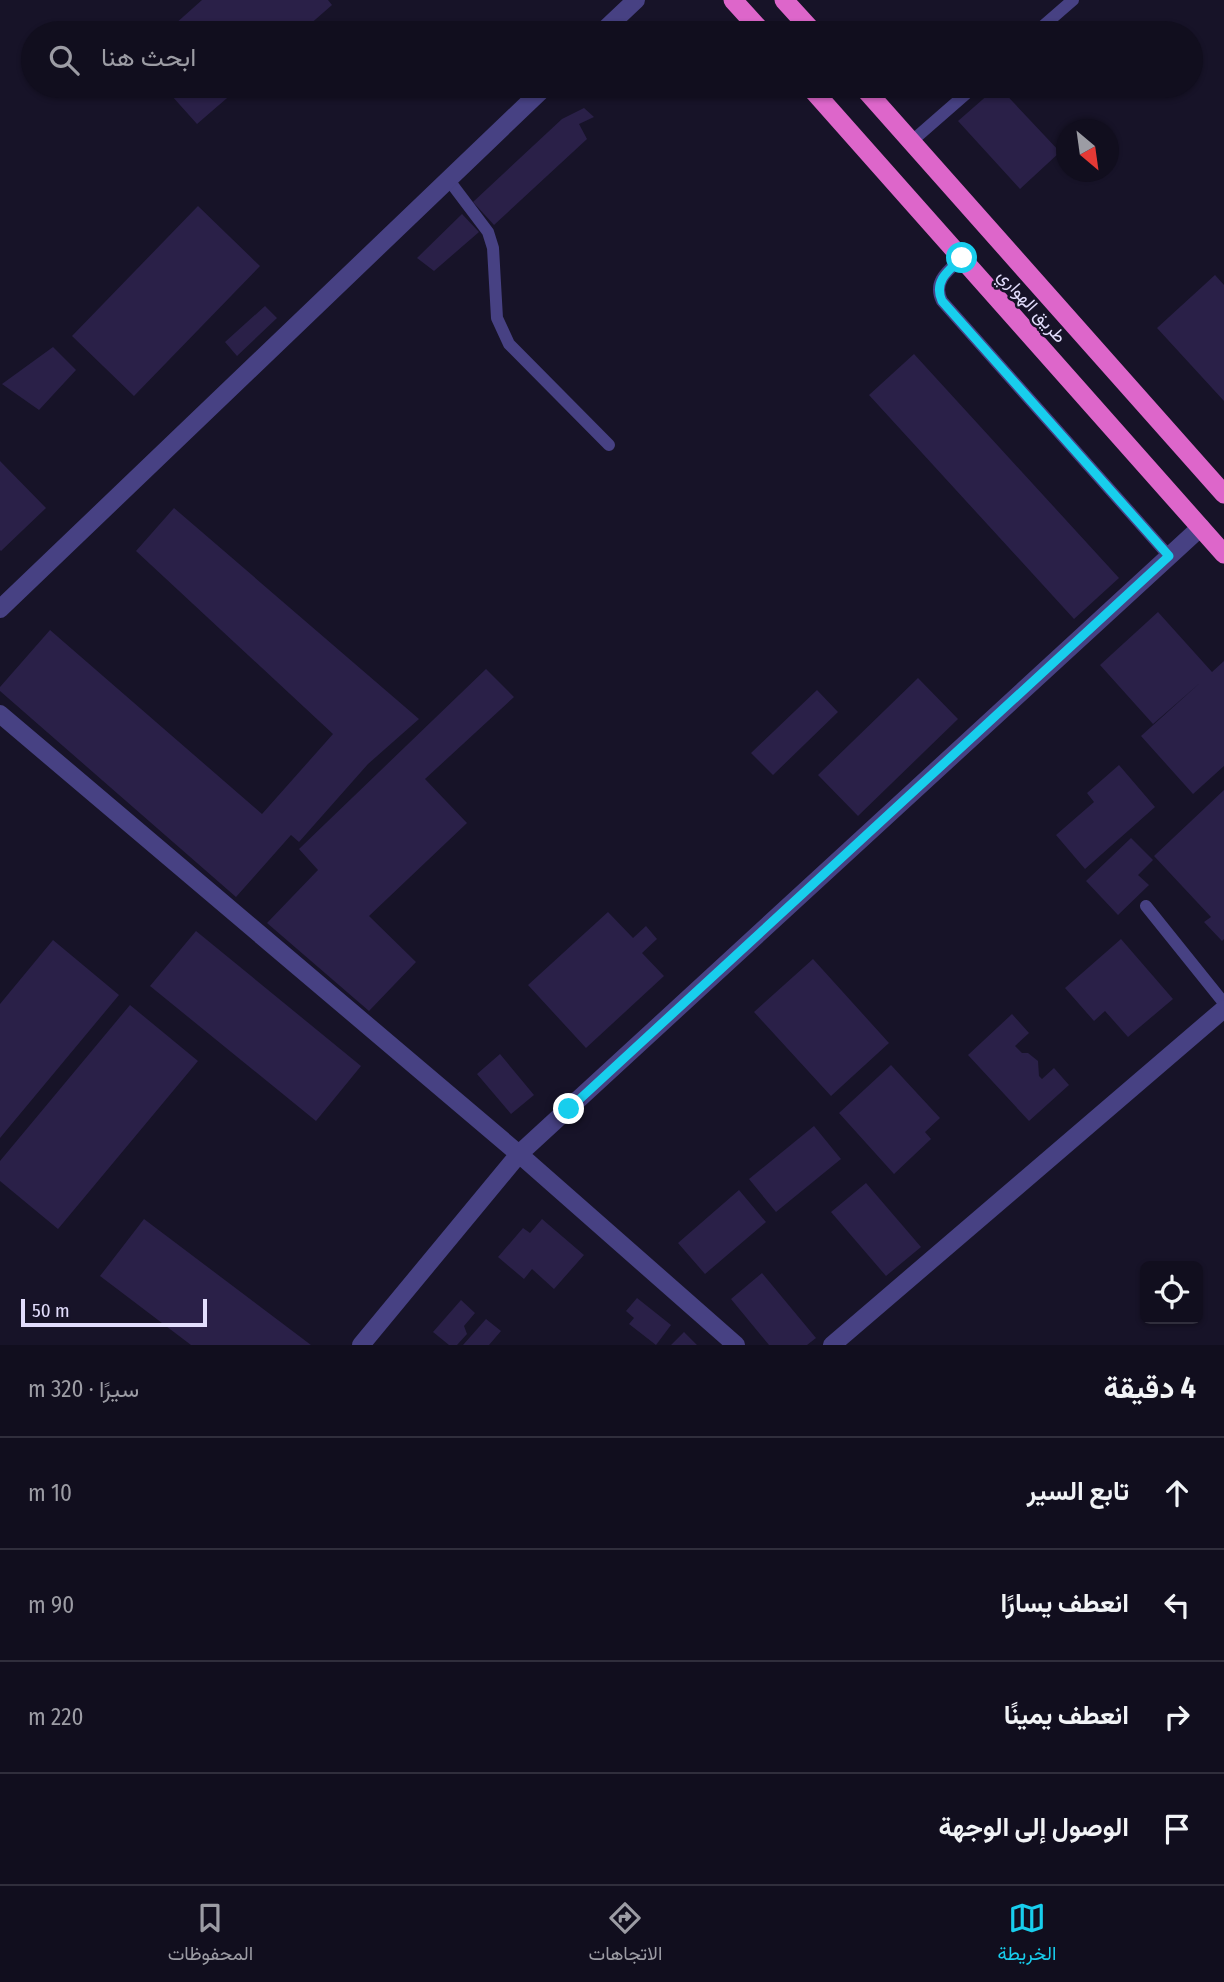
<!DOCTYPE html>
<html lang="ar">
<meta charset="utf-8">
<style>
:root{--surface:#110e1e;--page:#1e1c2b;--text:#f1f3f6;--muted:#9c9ca4;--line:#302e3c;--accent:#18ceed}
body{margin:0;font-family:"Fira Sans Condensed",Vazirmatn,sans-serif;background:var(--page);color:var(--text);direction:rtl}
.controls{position:absolute;right:21px;bottom:21px;display:grid;overflow:hidden;border-radius:10px;box-shadow:0 2px 5px #0004}
.controls button{width:63px;height:63px;display:grid;place-items:center;padding:0;border:0;border-bottom:2px solid var(--line);background:var(--surface);color:var(--text);font:35px sans-serif}
.compass{position:absolute;left:1056px;top:119px;width:63px;height:63px;border-radius:50%;background:var(--surface);box-shadow:0 2px 5px #0004;rotate:151deg}
.scale{position:absolute;left:21px;bottom:18px;width:186px;box-sizing:border-box;padding-left:7px;border:4px solid #e2ddfc;border-top:0;font-size:19px;line-height:24px;white-space:nowrap;color:#e2ddfc;-webkit-text-stroke:5px #171328;paint-order:stroke}
.stop{position:absolute;width:21px;height:21px;margin:-16px;border:5px solid #18ceed;border-radius:50%;background:#fff}
.stop.end{background:#18ceed;border-color:#fff;box-shadow:0 2px 7px #0008}
.list{margin:0;padding:0;list-style:none}
h2{display:flex;justify-content:space-between;align-items:center;height:91px;margin:0;padding:0 28px;font-size:30px}
h2 small{font-size:23px;font-weight:400;color:var(--muted)}
.list li{display:grid;grid-template-columns:46px 1fr auto;gap:21px;align-items:center;box-sizing:border-box;height:112px;padding:0 28px;border-top:2px solid var(--line)}
.list b{display:block;font-size:26px;white-space:nowrap}
.list em{font-size:23px;font-style:normal;color:var(--muted)}
.icon{flex:none;width:38px;height:38px;fill:none;stroke:currentColor;stroke-width:2;stroke-linecap:round;stroke-linejoin:round}
.map{position:relative;flex:none;width:1224px;height:1345px;overflow:hidden;direction:ltr}
.search{position:absolute;background:var(--surface);box-shadow:0 2px 5px #0004;left:21px;right:21px;top:21px;height:77px;display:flex;align-items:center;gap:18px;box-sizing:border-box;padding:0 24px;border-radius:38px;color:var(--muted);font-size:26px}
.sheet{height:539px;background:var(--surface)}
nav{display:flex;justify-content:space-around;align-items:center;box-sizing:border-box;height:98px;border-top:2px solid var(--line);background:var(--surface);font-size:19px;color:var(--muted)}
nav a{display:grid;justify-items:center;gap:4px}
nav .on{color:var(--accent)}
.map>svg:first-child{display:block}
</style>
<div class="map">
<svg width="1224" height="1345" viewBox="0 0 1224 1345">
<rect width="100%" height="100%" fill="#171328"/>
<path fill="#2a2048" d="M202,0H328L332,5L300,33H165Z
M163,86H241L197,124Z
M998,86L1060,152L1020,189L958,121Z
M584,108L594,117L579,124L587,139L494,225L473,202L562,119Z
M198,206L260,266L134,396L72,336Z
M462,214L479,232L434,271L417,258Z
M1215,275L1224,285V401L1157,328Z
M265,306L277,318L237,356L225,342Z
M53,347L76,370L39,410L2,384Z
M914,354L1119,578L1074,619L869,395Z
M0,461L46,508L1,551L0,550Z
M174,508L419,719L368,764L299,842L291,835L236,897L0,691V687L50,630L262,814L333,734L136,551Z
M1158,612L1212,672L1224,661V766L1193,794L1141,736L1201,682L1153,724L1100,665Z
M486,669L514,697L425,779L467,823L369,916L416,962L369,1011L267,923L318,870L299,849Z
M918,678L958,719L858,816L818,775Z
M817,690L838,712L773,775L751,753Z
M1119,765L1155,807L1085,869L1056,835L1094,802L1087,793Z
M1224,790V939L1222,941L1204,922L1211,917L1154,856Z
M1131,838L1153,860L1138,875L1149,885L1118,915L1086,881Z
M608,912L633,938L646,926L657,939L642,953L664,976L586,1048L528,985Z
M196,931L361,1066L316,1121L150,986Z
M1121,939L1173,999L1128,1037L1105,1011L1094,1021L1065,988Z
M53,940L119,995L0,1138V1004Z
M813,959L889,1043L831,1096L754,1012Z
M130,1005L198,1061L58,1229L0,1181V1161Z
M1012,1014L1029,1033L1015,1046L1022,1053H1028L1038,1061L1039,1076L1042,1079L1054,1068L1069,1085L1029,1121L968,1055Z
M500,1054L534,1095L511,1114L477,1074Z
M891,1065L940,1118L925,1132L931,1139L894,1174L839,1113Z
M814,1126L841,1159L776,1212L749,1179Z
M866,1183L921,1247L886,1276L831,1212Z
M739,1190L766,1222L705,1274L678,1243Z
M144,1219L311,1345H191L100,1276Z
M542,1219L584,1255L554,1289L532,1269L524,1279L498,1257L523,1228L530,1233Z
M762,1273L816,1338L807,1345H769L731,1299Z
M637,1298L671,1325L656,1345L629,1324L634,1318L626,1311Z
M461,1300L475,1313L464,1326L467,1334L457,1345H449L433,1332Z
M486,1319L501,1331L489,1345H463Z
M684,1332L697,1345H671Z"/>
<g fill="none" stroke-linecap="round" stroke-linejoin="round">
<path stroke="#474183" stroke-width="12" d="M1035,33L1073,0
M912,141L975,86
M448,179L488,232L493,248L497,318L509,344L609,445
M962,258C949,270 932,281 942,301L1169,556
M1146,906L1224,1003"/>
<path stroke="#474183" stroke-width="18" d="M601,33L636,0
M0,609L546,86
M0,714L519,1154L736,1345
M361,1345L519,1154L1201,527
M832,1345L1224,1009"/>
<path stroke="#dd66ca" stroke-width="19" d="M733,0L763,33
M784,0L814,33
M809,86L1224,554
M862,86L1224,494"/>
</g>
<g fill="none" stroke-linecap="round" stroke-linejoin="round">
<path stroke="#18ceed" stroke-width="9" d="M569,1109L1169,556L942,301C933,281 949,270 962,258"/>
</g>
<g text-anchor="middle" stroke-width="5" stroke-linejoin="round" paint-order="stroke">
<g font-size="18" fill="#e2ddfc" stroke="#171328">
<text transform="translate(1032 306) rotate(48)" y="6">طريق الهواري</text>
</g>
</g>
</svg>
<div class="controls">
<button><svg class="icon" aria-label="locate" viewBox="0 0 24 24"><circle cx="12" cy="12" r="6"/><path d="M12 2v4M12 18v4M2 12h4M18 12h4"/></svg></button>
</div>
<svg class="compass" viewBox="-18 -18 36 36"><path d="M0-13l5 13h-10z" fill="#e53935"/><path d="M0 13l5-13h-10z" fill="#9c9ca4"/></svg>
<div class="scale">50 m</div>
<div class="stop" style="left:962px;top:258px"></div>
<div class="stop end" style="left:569px;top:1109px"></div>
<div class="search"><svg class="icon" aria-label="search" viewBox="0 0 24 24"><circle cx="10" cy="10" r="6"/><path d="M15 15l6 6"/></svg>ابحث هنا</div>
</div>
<section class="sheet">
<h2>4 دقيقة<small>سيرًا · 320 m</small></h2>
<ul class="list">
<li><svg class="icon" aria-label="ahead" viewBox="0 0 24 24"><path d="M12 20V5M6 11l6-6 6 6"/></svg><div><b>تابع السير</b></div><em>10 m</em></li>
<li><svg class="icon" aria-label="left" viewBox="0 0 24 24"><path d="M17 20v-9H6M10 6l-5 5 5 5"/></svg><div><b>انعطف يسارًا</b></div><em>90 m</em></li>
<li><svg class="icon" aria-label="right" viewBox="0 0 24 24"><path d="M7 20v-9h11M14 6l5 5-5 5"/></svg><div><b>انعطف يمينًا</b></div><em>220 m</em></li>
<li><svg class="icon" aria-label="arrive" viewBox="0 0 24 24"><path d="M6 21V4h12l-3 4 3 4H6"/></svg><div><b>الوصول إلى الوجهة</b></div></li>
</ul>
</section>
<nav>
<a class="on"><svg class="icon" aria-label="map" viewBox="0 0 24 24"><path d="M3 6l6-2 6 2 6-2v14l-6 2-6-2-6 2zM9 4v14M15 6v14"/></svg>الخريطة</a>
<a><svg class="icon" aria-label="directions" viewBox="0 0 24 24"><path d="M12 3l9 9-9 9-9-9zM9 14v-3h6M13 9l2 2-2 2"/></svg>الاتجاهات</a>
<a><svg class="icon" aria-label="saved" viewBox="0 0 24 24"><path d="M7 4h10v16l-5-4-5 4z"/></svg>المحفوظات</a>
</nav>
